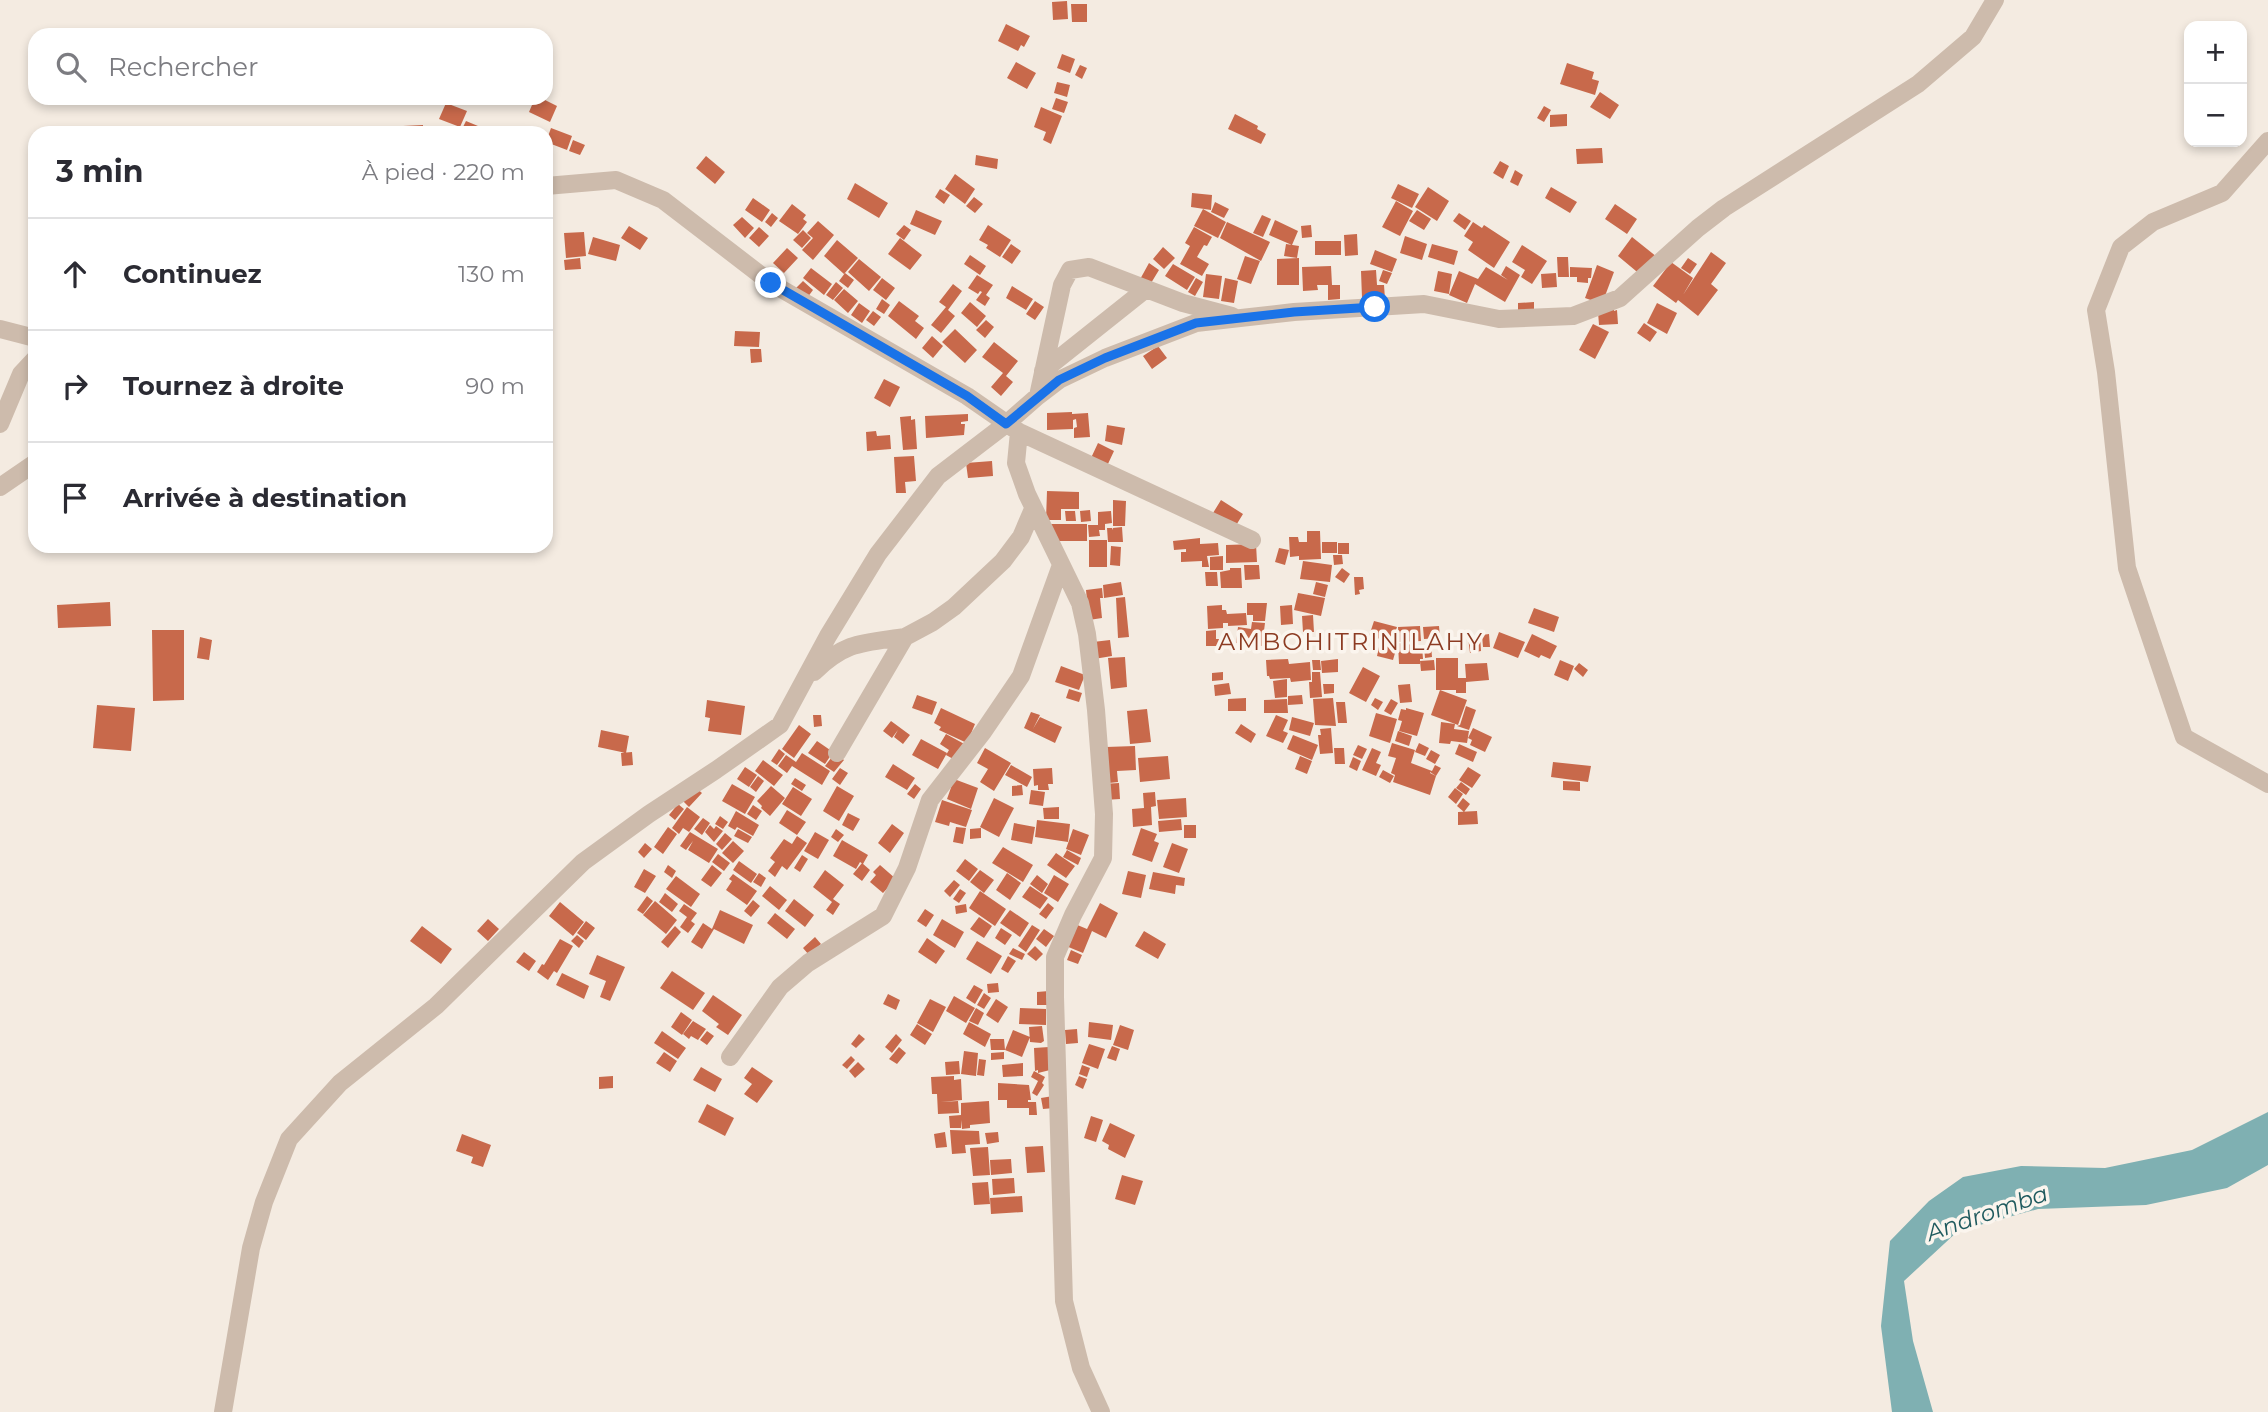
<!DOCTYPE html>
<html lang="fr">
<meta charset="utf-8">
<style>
:root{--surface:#fff;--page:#f7f7f7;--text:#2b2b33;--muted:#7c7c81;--line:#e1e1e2}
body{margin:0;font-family:Montserrat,sans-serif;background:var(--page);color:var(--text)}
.controls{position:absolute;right:21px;top:21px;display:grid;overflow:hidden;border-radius:14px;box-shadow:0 4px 10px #0003}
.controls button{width:63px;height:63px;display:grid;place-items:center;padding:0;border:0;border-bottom:2px solid var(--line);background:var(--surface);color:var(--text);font:35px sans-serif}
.stop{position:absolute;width:21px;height:21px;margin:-16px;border:5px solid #1a73e8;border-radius:50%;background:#fff}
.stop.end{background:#1a73e8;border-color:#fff;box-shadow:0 2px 7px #0008}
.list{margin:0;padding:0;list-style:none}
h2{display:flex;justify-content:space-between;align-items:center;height:91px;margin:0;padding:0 28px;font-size:30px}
h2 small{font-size:23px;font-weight:400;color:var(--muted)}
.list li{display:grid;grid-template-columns:46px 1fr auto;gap:21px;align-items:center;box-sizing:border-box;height:112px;padding:0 28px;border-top:2px solid var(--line)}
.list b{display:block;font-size:26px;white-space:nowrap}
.list em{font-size:23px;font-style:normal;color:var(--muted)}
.icon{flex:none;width:38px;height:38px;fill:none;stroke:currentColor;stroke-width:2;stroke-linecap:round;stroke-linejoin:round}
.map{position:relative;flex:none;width:2268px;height:1412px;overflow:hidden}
.search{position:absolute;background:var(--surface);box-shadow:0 4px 10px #0003;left:28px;top:28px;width:525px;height:77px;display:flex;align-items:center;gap:18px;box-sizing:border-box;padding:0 24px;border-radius:21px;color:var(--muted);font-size:26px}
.panel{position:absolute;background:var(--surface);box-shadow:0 4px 10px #0003;left:28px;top:126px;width:525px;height:427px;border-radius:21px}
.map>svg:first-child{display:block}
</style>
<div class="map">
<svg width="2268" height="1412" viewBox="0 0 2268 1412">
<rect width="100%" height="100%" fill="#f4ebe1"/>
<path fill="#7fb0b2" d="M2268,1112V1165L2227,1188L2146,1205L2038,1209L1958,1231L1904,1281L1913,1341L1933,1412H1892L1881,1326L1890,1241L1929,1201L1963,1177L2021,1166L2105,1168L2192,1150Z"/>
<path fill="#c8694b" d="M1067,1L1068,19L1053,20L1052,2Z
M1071,4H1087V22H1072Z
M1006,24L1030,36L1024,47L1021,45L1018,51L998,41Z
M1062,54L1075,59L1070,73L1057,68Z
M1016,62L1036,73L1027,89L1007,78Z
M1567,63L1594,72L1592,79L1599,81L1595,95L1560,84Z
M1080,65L1087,68L1082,79L1075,75Z
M1057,82L1070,85L1067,97L1054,93Z
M1600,92L1619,105L1610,119L1590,107Z
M535,98H541L557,106L550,122L529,112Z
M1056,98L1068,102L1064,113L1052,109Z
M446,103L467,111L460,127L439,119Z
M1544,106L1551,110L1544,122L1537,118Z
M1041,107L1062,116L1051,144L1043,140L1046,132L1034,127Z
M1235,114L1258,126L1257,129L1266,134L1261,144L1228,129Z
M1567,114V126L1550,127V115Z
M466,121L478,126L474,133L462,129Z
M423,125V133H403V126Z
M551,128L572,136L567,150L546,142Z
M573,140L585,145L580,155L569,151Z
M1602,148L1603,163L1577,164L1576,149Z
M976,155L998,159L997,169L975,165Z
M706,156L725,172L715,184L696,168Z
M1500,161L1509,166L1503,179L1493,173Z
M1515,170L1523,175L1518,186L1510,182Z
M955,174L975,189L965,204L945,189Z
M855,183L888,203L879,218L847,199Z
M1398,184L1419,194L1412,208L1391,198Z
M1428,187L1449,201L1437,221L1415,207Z
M1551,187L1577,202L1570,213L1545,198Z
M940,189L950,195L944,204L935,197Z
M1192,193L1212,195L1211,210L1191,207Z
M974,197L983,204L975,213L966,206Z
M753,198L770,210L762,222L745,210Z
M1396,201L1413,211L1400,236L1382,227Z
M1215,202L1229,209L1224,218L1211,212Z
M792,204L806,215L803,219L807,222L798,234L779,221Z
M1615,204L1637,219L1627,234L1605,219Z
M1203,209L1226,222L1218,238L1194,226Z
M916,210L942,221L935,235L910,224Z
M1417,210L1431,219L1424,230L1409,221Z
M772,213L778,218L771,227L765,222Z
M1459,213L1471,221L1465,230L1453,221Z
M1262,215L1271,219L1263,237L1253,233Z
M742,217L754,228L745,238L733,225Z
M1275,220L1298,231L1292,245L1269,235Z
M818,221L834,235L813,260L802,250L813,238L807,233Z
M1227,222L1270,242L1261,261L1220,238Z
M1473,222L1482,228L1484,225L1510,242L1494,268L1468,250L1473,242L1464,236Z
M546,225H550L553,252L546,253Z
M904,225L911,230L904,240L896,234Z
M988,225L1011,240L1000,257L986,248L988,245L979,240Z
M1311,225L1312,237L1302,238L1301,226Z
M629,226L648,238L640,250L621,238Z
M759,227L769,236L759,247L749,238Z
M1194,227L1212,237L1207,246L1204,245L1197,257L1209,264L1202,276L1180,264L1190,246L1185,243Z
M803,230L811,238L802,248L793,240Z
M584,232L586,256L566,258L564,233Z
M1357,234L1358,255L1345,256L1344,235Z
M1405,236L1427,244L1422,260L1400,253Z
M593,237L620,245L616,261L588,254Z
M1632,237L1657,257L1642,276L1618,256Z
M900,238L922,255L910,270L888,254Z
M837,240L858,258L844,274L824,256Z
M1315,241H1341V255H1315Z
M1011,244L1021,251L1012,264L1002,257Z
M1286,244L1299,246L1297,258L1284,256Z
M1432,244L1458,251L1454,265L1428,257Z
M1522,245L1547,261L1532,284L1521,277L1525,270L1512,262Z
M1163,247L1175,258L1164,269L1153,259Z
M787,248L798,258L784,273L773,263Z
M1375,250L1397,259L1392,272L1370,264Z
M1711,252L1726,263L1711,284L1718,290L1698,316L1678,300L1676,303L1653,286L1671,262L1693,278L1683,295Z
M970,255L986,266L980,275L964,264Z
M1245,256L1260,261L1251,284L1237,279Z
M1557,257H1568L1569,277H1558Z
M580,258L581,269L565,270L564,260Z
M1299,258V285H1277V259Z
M1688,258L1697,264L1690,274L1681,268Z
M859,259L881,277L869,291L848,272Z
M1149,263L1159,270L1148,288L1138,283Z
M1173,264L1195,277L1187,290L1165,276Z
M1597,265L1614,272L1602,304L1585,298Z
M1331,266L1332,285H1340V299L1328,300V285H1317L1318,290L1303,291L1302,267Z
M1506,266L1520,275L1505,302L1475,284L1467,303L1449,295L1459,271L1478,279L1486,267L1508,280L1501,275Z
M1570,267L1592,268L1591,278H1588V283L1577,282V277H1570Z
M811,268L832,284L824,295L803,278Z
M1376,270L1377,285H1384L1385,299L1362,298L1361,271Z
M1383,270L1392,273L1387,284L1379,281Z
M1438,271L1452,274L1449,294L1434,291Z
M845,273L854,280L848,288L839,281Z
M1556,273L1557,287L1542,288L1541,274Z
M1206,274L1222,276L1219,299L1203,297Z
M977,275L993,285L986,295L990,298L985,306L976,300L982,292L980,291L978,294L968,288Z
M882,278L895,288L886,300L873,290Z
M1196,278L1203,282L1195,296L1188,292Z
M1225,278L1238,281L1234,303L1221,301Z
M803,281L813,290L807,298L796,288Z
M836,282L843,288L833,300L826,295Z
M953,284L962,291L948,310L955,316L941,333L931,325L946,307L939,302Z
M1012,286L1033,299L1026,310L1006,298Z
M844,289L858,301L848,313L834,300Z
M882,299L890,305L884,314L876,309Z
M899,301L919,316L915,321L924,328L916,339L888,316Z
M1035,301L1044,307L1035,320L1026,314Z
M970,302L986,316L977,327L961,313Z
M1534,302V312L1518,313V303Z
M859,303L870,311L862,323L851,315Z
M1657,303L1677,313L1667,334L1647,323Z
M1614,305V311L1617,310L1618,324L1599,325L1598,312Z
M873,311L881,317L874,326L866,320Z
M986,320L994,327L985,338L976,330Z
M1644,323L1657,332L1650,342L1637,333Z
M1593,324L1609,332L1595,359L1579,350Z
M955,329L977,350L965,363L942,342Z
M735,331L760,332L759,347L734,346Z
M932,336L943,346L933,358L922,348Z
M994,342L1018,361L1006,376L1013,382L1001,396L991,387L1003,373L982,357Z
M1158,346L1167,358L1152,369L1143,356Z
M750,349H761L762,362L751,363Z
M884,379L900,387L890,407L874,398Z
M1072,412V414L1088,413L1090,437L1074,438V428L1077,427L1076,419L1073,420V429L1047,430V413Z
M968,414V421L961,422V424H965L964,435L926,438L925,416Z
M911,416V420L915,419L917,449L903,450L900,417Z
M1107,425L1125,428L1122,445L1105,441Z
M876,431L877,436L890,435L891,449L867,451L866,432Z
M1098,443L1114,451L1107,466L1091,458Z
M914,456L916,481L905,482L906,493H896L894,457Z
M992,461L993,476L968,478L966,463Z
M1047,491L1079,492V509H1061V520H1046Z
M1113,500L1126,501L1125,526H1113Z
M1221,500L1243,514L1235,527L1213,513Z
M1090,510L1091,521L1081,522L1080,511Z
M1065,511H1075L1076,521H1066Z
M1111,511L1112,523L1105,524V530H1099L1100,536L1089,537L1088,525H1098V512Z
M1050,524H1087V541H1050Z
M1122,527L1123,542H1108L1107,528H1112L1113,530V528Z
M1307,531H1320L1321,559L1299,560V556L1290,557L1289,537H1298L1299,542H1307Z
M1200,538V544L1218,543L1219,555L1207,556L1209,567H1202V561L1181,562V552H1186V549L1174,550L1173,541Z
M1089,540H1107V567H1089Z
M1322,542H1337V553H1322Z
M1338,543H1349V554H1338Z
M1256,544L1257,562L1226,563V545Z
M1111,546L1121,547L1120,566L1110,565Z
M1279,548L1289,550L1285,565L1275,562Z
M1333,555H1342L1343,564L1334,565Z
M1223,556V570H1210V557Z
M1303,561L1332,565L1330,582L1300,579Z
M1244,565H1259L1260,579L1245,580Z
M1230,568H1241L1242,588H1221L1220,572L1230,570Z
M1342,568L1350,574L1344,583L1335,577Z
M1205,572H1217L1218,586H1206Z
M1354,577H1363L1364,589L1359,590L1360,594L1355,595Z
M1121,582L1123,595L1104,598L1103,585Z
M1316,582L1328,585L1325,597L1313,594Z
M1102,588L1103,598H1100L1102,618L1089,620L1086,590Z
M1298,593L1325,598L1321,616L1294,610Z
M1125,597L1129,637L1118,638L1116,598Z
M110,602L111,626L58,628L57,605Z
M1247,603H1267L1265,621H1253V615H1247Z
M1222,605V610H1226L1227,614L1246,613L1247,625L1228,626V623H1223V628L1208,629L1207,606Z
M1292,605L1293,624L1281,625L1280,606Z
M1534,608L1559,617L1554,632L1528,623Z
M1313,615L1314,632H1303L1302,616Z
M1374,621L1397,627L1392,642L1369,636Z
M1252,622L1265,623L1262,646L1236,643L1238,627L1251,629Z
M1420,626L1421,641L1399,642L1398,627Z
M1439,626L1440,638L1424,639L1423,627Z
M152,630H184V700L153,701Z
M1216,630V639H1223V646H1206V631Z
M1499,632L1525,642L1518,658L1493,648Z
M1489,634L1490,647H1483L1482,635Z
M1532,634L1557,646L1550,659L1541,655L1539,658L1524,651Z
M1480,636L1481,651L1470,653L1468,637Z
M200,637L212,640L209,660L197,658Z
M1110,640L1112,656L1094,659L1093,642Z
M1380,642L1397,646L1393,660L1377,656Z
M1398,643L1422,646L1423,659H1420V656V664H1399Z
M1431,645L1432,657L1425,658L1424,646Z
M1125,657L1127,687L1111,689L1108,658Z
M1436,658H1458V678H1466L1465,664L1487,663L1489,680L1466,682V693H1456V690H1436Z
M1288,659L1289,664L1310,662L1311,680L1291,682L1290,678L1270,679L1269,676H1267L1266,660Z
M1338,659V672L1322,673L1321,661Z
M1312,660H1320L1321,670H1313Z
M1434,660L1435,670L1421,671L1420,661Z
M1560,660L1574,666L1568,681L1554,675Z
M1579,663L1588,670L1583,677L1574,669Z
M1061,666L1085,675L1079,690L1055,682Z
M1363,667L1380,676L1366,702L1349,693Z
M1223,672V680L1212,681V673Z
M1312,672H1320L1322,697L1310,698L1309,682H1312Z
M1287,679V697L1275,698L1273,681Z
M1229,683L1231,694L1215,696L1214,685Z
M1323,684H1334V693L1324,694Z
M1410,684L1412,702L1400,703L1398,685Z
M1069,689L1082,693L1079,702L1066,698Z
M1440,690L1467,700L1458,725L1431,715Z
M917,695L937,702L932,715L912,708Z
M1302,695L1303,704L1288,705V696Z
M1246,698V711H1228V699Z
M1333,698L1336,726L1315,725L1313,699Z
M1375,698L1383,702L1378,710L1371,705Z
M1287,699L1288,713H1264V700Z
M1391,699L1398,703L1391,715L1384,711Z
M707,700L745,706L741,735L708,731L710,718L705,717Z
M1336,702H1345L1347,723H1338Z
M97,705L135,708L131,751L93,748Z
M1466,706L1476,710L1469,730L1457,726L1460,725Z
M941,708L975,724L967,743L939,730L941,727L934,723Z
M1406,708L1424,713L1417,736L1399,731L1402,721L1398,720L1401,709L1406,710Z
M1147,709L1151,742L1130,744L1127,711Z
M1031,712L1040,715L1033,729L1040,717L1062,727L1055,743L1024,728Z
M1376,713L1397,719L1390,743L1369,736Z
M813,715H821L822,726L814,727Z
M1276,715L1288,720L1283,731L1288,733L1283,743L1266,736Z
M1292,717L1314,723L1310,736L1289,730Z
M891,721L910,735L903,744L894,737L898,730L892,738L883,731Z
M1441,722L1455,724L1454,729L1469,731L1467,743L1451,741L1450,744L1439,743Z
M1241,724L1256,734L1251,743L1235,733Z
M799,725L811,734L794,758L782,749Z
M1331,728L1333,753L1320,754L1318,735H1321L1320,729Z
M1473,728L1492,737L1485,752L1470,745L1472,740L1468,738Z
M601,730L629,736L626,753L598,747Z
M1398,731L1412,736L1409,746L1395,741Z
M946,734L968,746L955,760L946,755L949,750L940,744Z
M1293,735L1318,745L1312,760L1287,749Z
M921,739L947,753L938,769L912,755Z
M817,741L833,752L825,764L808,753Z
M1392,743L1415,750L1411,763L1432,771L1435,765L1441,768L1436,776L1430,772V773L1436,776L1430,795L1393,782L1395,775L1391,773L1396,758L1388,756Z
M1419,743L1429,748L1425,756L1415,752Z
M1459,744L1477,752L1473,762L1455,754Z
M1358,745L1367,749L1362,759L1353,755Z
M1135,746L1136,770L1117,771L1118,782L1109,783L1106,747Z
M985,748L1011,763L994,791L980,782L988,769L977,763Z
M1334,748H1344L1345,764H1335Z
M1372,748L1381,752L1376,763L1381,765L1376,776L1362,770Z
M779,749L785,754L777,765L771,761Z
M1431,750L1440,755L1435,764L1426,759Z
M632,752L633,765L622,766L621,753Z
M802,753L830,771L822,785L792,766L787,773L778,766L786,755L796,762Z
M835,753L844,760L834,772L825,766Z
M1168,756L1170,779L1140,782L1138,758Z
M1300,756L1312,761L1307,774L1295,769Z
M1353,757L1361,761L1357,771L1349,767Z
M763,760L783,775L774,786L755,771Z
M1553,762L1591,766L1588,782L1551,777Z
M893,764L915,778L907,790L885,777Z
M1011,765L1032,777L1027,787L1005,775Z
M745,767L757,775L749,787L737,779Z
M1468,767L1481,775L1472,788L1459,780Z
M840,768L848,773L840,785L832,779Z
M1052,768L1053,784H1048L1049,790H1038V785L1034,786L1033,769Z
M1383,770L1394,776L1390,783L1379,777Z
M758,776L764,781L756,792L750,787Z
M795,778L806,785L802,791L791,784Z
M954,779L978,788L971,809L947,799Z
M1563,781L1580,782V791L1563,790Z
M1461,782L1470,789L1466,795L1456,788Z
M1119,783L1120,799L1104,800L1103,784Z
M732,784L755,797L745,814L722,801Z
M915,784L921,789L914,799L907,794Z
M1022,785L1023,795L1012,796V786Z
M771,786L785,798L770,816L761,808L762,806L757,801Z
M837,786L854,796L839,821L823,811Z
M793,787L812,799L801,816L782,804Z
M696,788L702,793L689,807L683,801Z
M1455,788L1463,794L1456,804L1448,797Z
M1031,790L1045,792L1043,806L1029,804Z
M1155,792L1156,806L1151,807L1152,825L1133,827L1132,809L1144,808L1143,793Z
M994,798L1014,808L999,837L980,827Z
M1186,798L1187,817L1159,819L1157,800Z
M1463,798L1470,804L1464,812L1457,806Z
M942,800L972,810L966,827L950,822L949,826L935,822Z
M678,804L684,809L675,820L669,815Z
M753,805L762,811L756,820L747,814Z
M687,807L700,817L689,832L683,828L679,834L672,828Z
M1059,807V819H1044L1043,808Z
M787,810L806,822L797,835L779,823Z
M736,811L759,825L753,836L737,827L735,830L728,826Z
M1477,811L1478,824L1458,825V812Z
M848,813L860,819L853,831L842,825Z
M720,816L728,822L723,829L715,824Z
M703,818L710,823L702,835L694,829Z
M1181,819L1182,830L1159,832L1158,821Z
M1037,820L1070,824L1068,842L1035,837Z
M1014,823L1035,827L1032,844L1011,840Z
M892,824L904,833L890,853L878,843Z
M710,825L714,829L716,826L723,831L714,842L705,832Z
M1184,825H1196V838H1184Z
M668,827L677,834L663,854L654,847Z
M956,827L966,828L963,844L953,842Z
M981,828V838L970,839V829Z
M1141,828L1157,834L1154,841L1159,843L1152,862L1132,855Z
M738,829L752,837L748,843L734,836Z
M836,829L844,835L838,842L831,837Z
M1073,829L1089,835L1081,855L1066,849Z
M690,832L718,849L709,863L688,850L693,841L686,850L680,846Z
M815,832L829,840L818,859L804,851Z
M725,833L732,839L722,850L716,844Z
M797,836L807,843L787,870L782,866L775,877L768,871L775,862L770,858L784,839L792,844Z
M842,840L868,855L863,864L860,862L856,869L833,856Z
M733,841L744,851L733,863L722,853Z
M645,843L652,849L644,858L638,852Z
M1172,843L1188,849L1179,873L1163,867Z
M1003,847L1033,865L1023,882L992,863Z
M1067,850L1081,858L1078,865L1063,857Z
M1056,853L1075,866L1066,878L1047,865Z
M718,854L730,863L724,871L712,862Z
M802,855L808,859L800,872L794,868Z
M965,859L978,869L969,881L956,871Z
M739,861L757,874L751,883L733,870Z
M862,863L870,870L862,881L853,874Z
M668,865L676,871L672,878L664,872Z
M712,865L722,873L711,887L701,880Z
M880,865L896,879L883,893L870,882L876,875L873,872Z
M644,869L656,876L645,893L634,887Z
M825,870L844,885L833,899L840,904L833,915L826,910L832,902L813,887Z
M980,870L994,880L984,893L970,882Z
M1128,871L1146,875L1141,898L1122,894Z
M1153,872L1185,878L1184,886L1176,885L1175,894L1149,889Z
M759,873L766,878L761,887L753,882Z
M1007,873L1021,883L1010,900L996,890Z
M733,874L757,891L747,905L726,890L732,881L729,879Z
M1037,875L1048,884L1042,893L1030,884Z
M1054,875L1069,884L1058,902L1044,893Z
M676,876L700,894L691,907L666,889Z
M954,880L960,885L950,897L944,891Z
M770,886L787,900L779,910L762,896Z
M1030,886L1048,898L1040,909L1022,897Z
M960,889L966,893L959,903L953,899Z
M980,891L1006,909L995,926L969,908Z
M665,893L678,904L672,912L659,902Z
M647,896L653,901L643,914L637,910Z
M794,899L814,915L805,927L785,911Z
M753,900L760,906L751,917L744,911Z
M655,901L677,920L666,934L643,915Z
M560,902L584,922L573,936L549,916Z
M1048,903L1054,908L1046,919L1039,914Z
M1100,903L1118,913L1106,938L1092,931L1083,953L1066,946L1075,924L1087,929Z
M684,904L697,913L691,921L695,924L688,933L680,927L687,917L679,911Z
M966,904L967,912L956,914L955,906Z
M925,909L934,915L926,927L917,921Z
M720,910L753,925L744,944L714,929L702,949L691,942L703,923L712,929Z
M1010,910L1029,923L1020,937L1000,923Z
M775,913L795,929L787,939L767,923Z
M979,917L992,926L984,938L970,929Z
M488,919L499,929L488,941L477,931Z
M942,919L964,932L955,948L933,935Z
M586,921L595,928L586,940L577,933Z
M1032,925L1040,930L1026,952L1018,946Z
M422,926L452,949L441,964L410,941Z
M675,926L681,932L668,948L661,942Z
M1001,928L1012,935L1005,945L995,938Z
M1044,929L1054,936L1046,947L1036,939Z
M1144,931L1166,944L1158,959L1135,946Z
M577,935L584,941L579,948L571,941Z
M815,937L821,944L809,955L803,948Z
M927,938L945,951L936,964L918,952Z
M560,939L573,946L557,973L554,971L548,980L537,972L542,964L544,965Z
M977,941L1002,956L991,974L966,959Z
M1035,946L1043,954L1036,961L1027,954Z
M1013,948L1025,954L1022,960L1009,954Z
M1071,950L1082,955L1078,964L1067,960Z
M524,952L536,961L529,971L516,962Z
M597,955L625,967L610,1001L600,997L606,981L589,974Z
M1008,956L1016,961L1008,973L1001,969Z
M672,971L705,993L693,1010L660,988Z
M562,973L589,986L584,999L556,985Z
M998,983L999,992L988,993L987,984Z
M974,985L983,990L975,1004L966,998Z
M1049,991V1005H1037V992Z
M984,993L991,998L984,1009L977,1005Z
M888,994L900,1000L896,1010L883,1004Z
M713,995L742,1015L728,1035L716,1027L719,1024L702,1011Z
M954,996L975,1008L966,1023L946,1011Z
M930,999L946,1007L933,1032L917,1023Z
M996,999L1008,1007L998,1023L986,1015Z
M976,1008L984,1013L978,1025L969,1021Z
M1020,1008L1046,1009V1025L1019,1024Z
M681,1012L692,1020L682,1035L671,1027Z
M693,1021L706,1029L698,1040L691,1036L689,1039L683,1034Z
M969,1022L991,1034L985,1047L963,1034Z
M1089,1022L1113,1025L1111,1040L1088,1037Z
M917,1024L932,1034L925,1045L910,1035Z
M1120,1025L1134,1030L1128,1050L1113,1045Z
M1042,1026L1044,1041L1041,1043L1030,1042L1029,1027Z
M1077,1029L1078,1043L1066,1044L1065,1030Z
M1013,1030L1030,1037L1022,1057L1005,1050Z
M662,1031L686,1048L678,1059L654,1043Z
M707,1031L714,1036L707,1045L700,1040Z
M859,1034L865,1039L856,1048L851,1044Z
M896,1034L902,1040L892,1053L885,1047Z
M990,1039H1004L1005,1050H991Z
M1089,1044L1105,1049L1098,1069L1082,1063Z
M1112,1046L1120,1049L1116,1061L1107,1058Z
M899,1047L906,1053L897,1064L889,1059Z
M1049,1047L1050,1070L1038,1073V1070L1035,1071L1034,1048Z
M964,1051L978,1053L976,1076L961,1074Z
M664,1052L677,1061L670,1072L656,1063Z
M1004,1052V1059L991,1060V1053Z
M851,1056L855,1060L847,1069L842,1065Z
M979,1059L986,1060L984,1076L977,1075Z
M959,1061L960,1074L946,1075L945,1062Z
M858,1062L865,1069L855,1078L849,1071Z
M1023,1063V1076L1003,1077L1002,1065Z
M1082,1065L1090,1068L1087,1077L1079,1074Z
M701,1067L722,1079L715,1092L693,1080Z
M752,1067L773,1081L757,1103L744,1094L752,1084L744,1078Z
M1034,1071L1045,1077L1042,1083L1044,1085L1037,1096L1032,1093L1038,1081L1031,1077Z
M613,1076V1088L599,1089V1077Z
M954,1076V1080L961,1079L962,1100L941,1102L958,1101L959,1113L938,1114L937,1094H932L931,1077Z
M1079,1076L1087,1079L1083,1089L1075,1085Z
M998,1083L1029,1085L1031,1100H1028V1102H1036L1037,1115H1029V1108H1007V1100H998Z
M1053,1096L1054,1108L1043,1109L1041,1098Z
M989,1101L990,1123L970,1125V1128L962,1129L961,1120V1128H950L949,1116L961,1115V1103Z
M707,1104L734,1118L725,1136L698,1122Z
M1091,1116L1103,1120L1096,1142L1084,1138Z
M1110,1123L1135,1135L1125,1158L1108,1149L1109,1145L1102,1141Z
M950,1130L979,1131L980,1144L965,1145L966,1153L952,1154Z
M945,1132L947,1147L936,1148L934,1134Z
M998,1132L999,1142L987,1144L985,1133Z
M462,1134L491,1145L483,1167L471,1163L473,1157L456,1151Z
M1043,1146L1045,1172L1027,1173L1025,1147Z
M988,1147L990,1175L973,1176L970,1148Z
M1011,1159L1012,1173L991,1175L990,1160Z
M1122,1175L1143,1181L1135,1205L1115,1199Z
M1014,1178L1015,1193L993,1195L992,1179Z
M988,1182L990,1204L974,1205L972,1183Z
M1022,1196L1023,1212L991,1214L990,1198Z"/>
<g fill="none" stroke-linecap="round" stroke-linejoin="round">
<path stroke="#cdbbac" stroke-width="18" d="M2268,141L2222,193L2153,222L2121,247L2096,310L2106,372L2127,568L2184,737L2268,784
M546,186L616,180L663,200L771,283L967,396L1019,432L1252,540
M0,329L35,338
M1043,371L1146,289
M1038,396L1062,285L1070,270L1089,267L1183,303L1232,316
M0,424L21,374L35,359
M1019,432L1016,463L1027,494L1080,603L1087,634L1096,710L1104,814L1103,858L1073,915L1055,957V997L1064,1301L1081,1368L1101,1412
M0,487L35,463
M814,672C846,641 863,643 905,637
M837,753L905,637L933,622L954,607L1003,561L1021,537L1033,509
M730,1057L780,987L808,963L883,916L907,868L930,800L983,732L1021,676L1061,565
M223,1412L251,1248L264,1202L289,1139L340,1083L436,1006L583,862L649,814L716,770L780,725L828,636L878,554L938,476L1006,424L1038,396L1059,380L1105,358L1196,323L1294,312L1424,304L1499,319L1573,316L1620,298L1698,228L1724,208L1918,84L1973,37L1995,0"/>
</g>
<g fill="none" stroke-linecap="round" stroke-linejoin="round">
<path stroke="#1a73e8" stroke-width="9" d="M771,283L967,396L1006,424L1059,380L1105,358L1196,323L1294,312L1375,307"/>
</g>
<g text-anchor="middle" stroke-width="7" stroke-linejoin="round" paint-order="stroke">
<g font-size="23" font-style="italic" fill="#1f5a5e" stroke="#fbf5ee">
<text transform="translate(1987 1213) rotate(-19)" y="8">Andromba</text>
</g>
<g font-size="24" letter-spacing="2" fill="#8c3b22" stroke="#fbf5ee">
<text x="1351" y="650">AMBOHITRINILAHY</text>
</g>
</g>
</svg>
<div class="controls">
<button>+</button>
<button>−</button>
</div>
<div class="stop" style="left:1375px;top:307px"></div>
<div class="stop end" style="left:771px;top:283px"></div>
<div class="search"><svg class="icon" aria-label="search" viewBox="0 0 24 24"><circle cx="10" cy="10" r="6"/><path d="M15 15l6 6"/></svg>Rechercher</div>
<section class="panel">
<h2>3 min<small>À pied · 220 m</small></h2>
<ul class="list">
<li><svg class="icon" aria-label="ahead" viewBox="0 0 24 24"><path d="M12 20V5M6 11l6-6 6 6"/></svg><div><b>Continuez</b></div><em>130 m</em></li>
<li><svg class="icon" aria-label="right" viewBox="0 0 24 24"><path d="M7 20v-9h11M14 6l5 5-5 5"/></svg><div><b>Tournez à droite</b></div><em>90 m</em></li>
<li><svg class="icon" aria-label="arrive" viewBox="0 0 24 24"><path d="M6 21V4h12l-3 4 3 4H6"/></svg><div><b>Arrivée à destination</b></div></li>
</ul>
</section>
</div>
